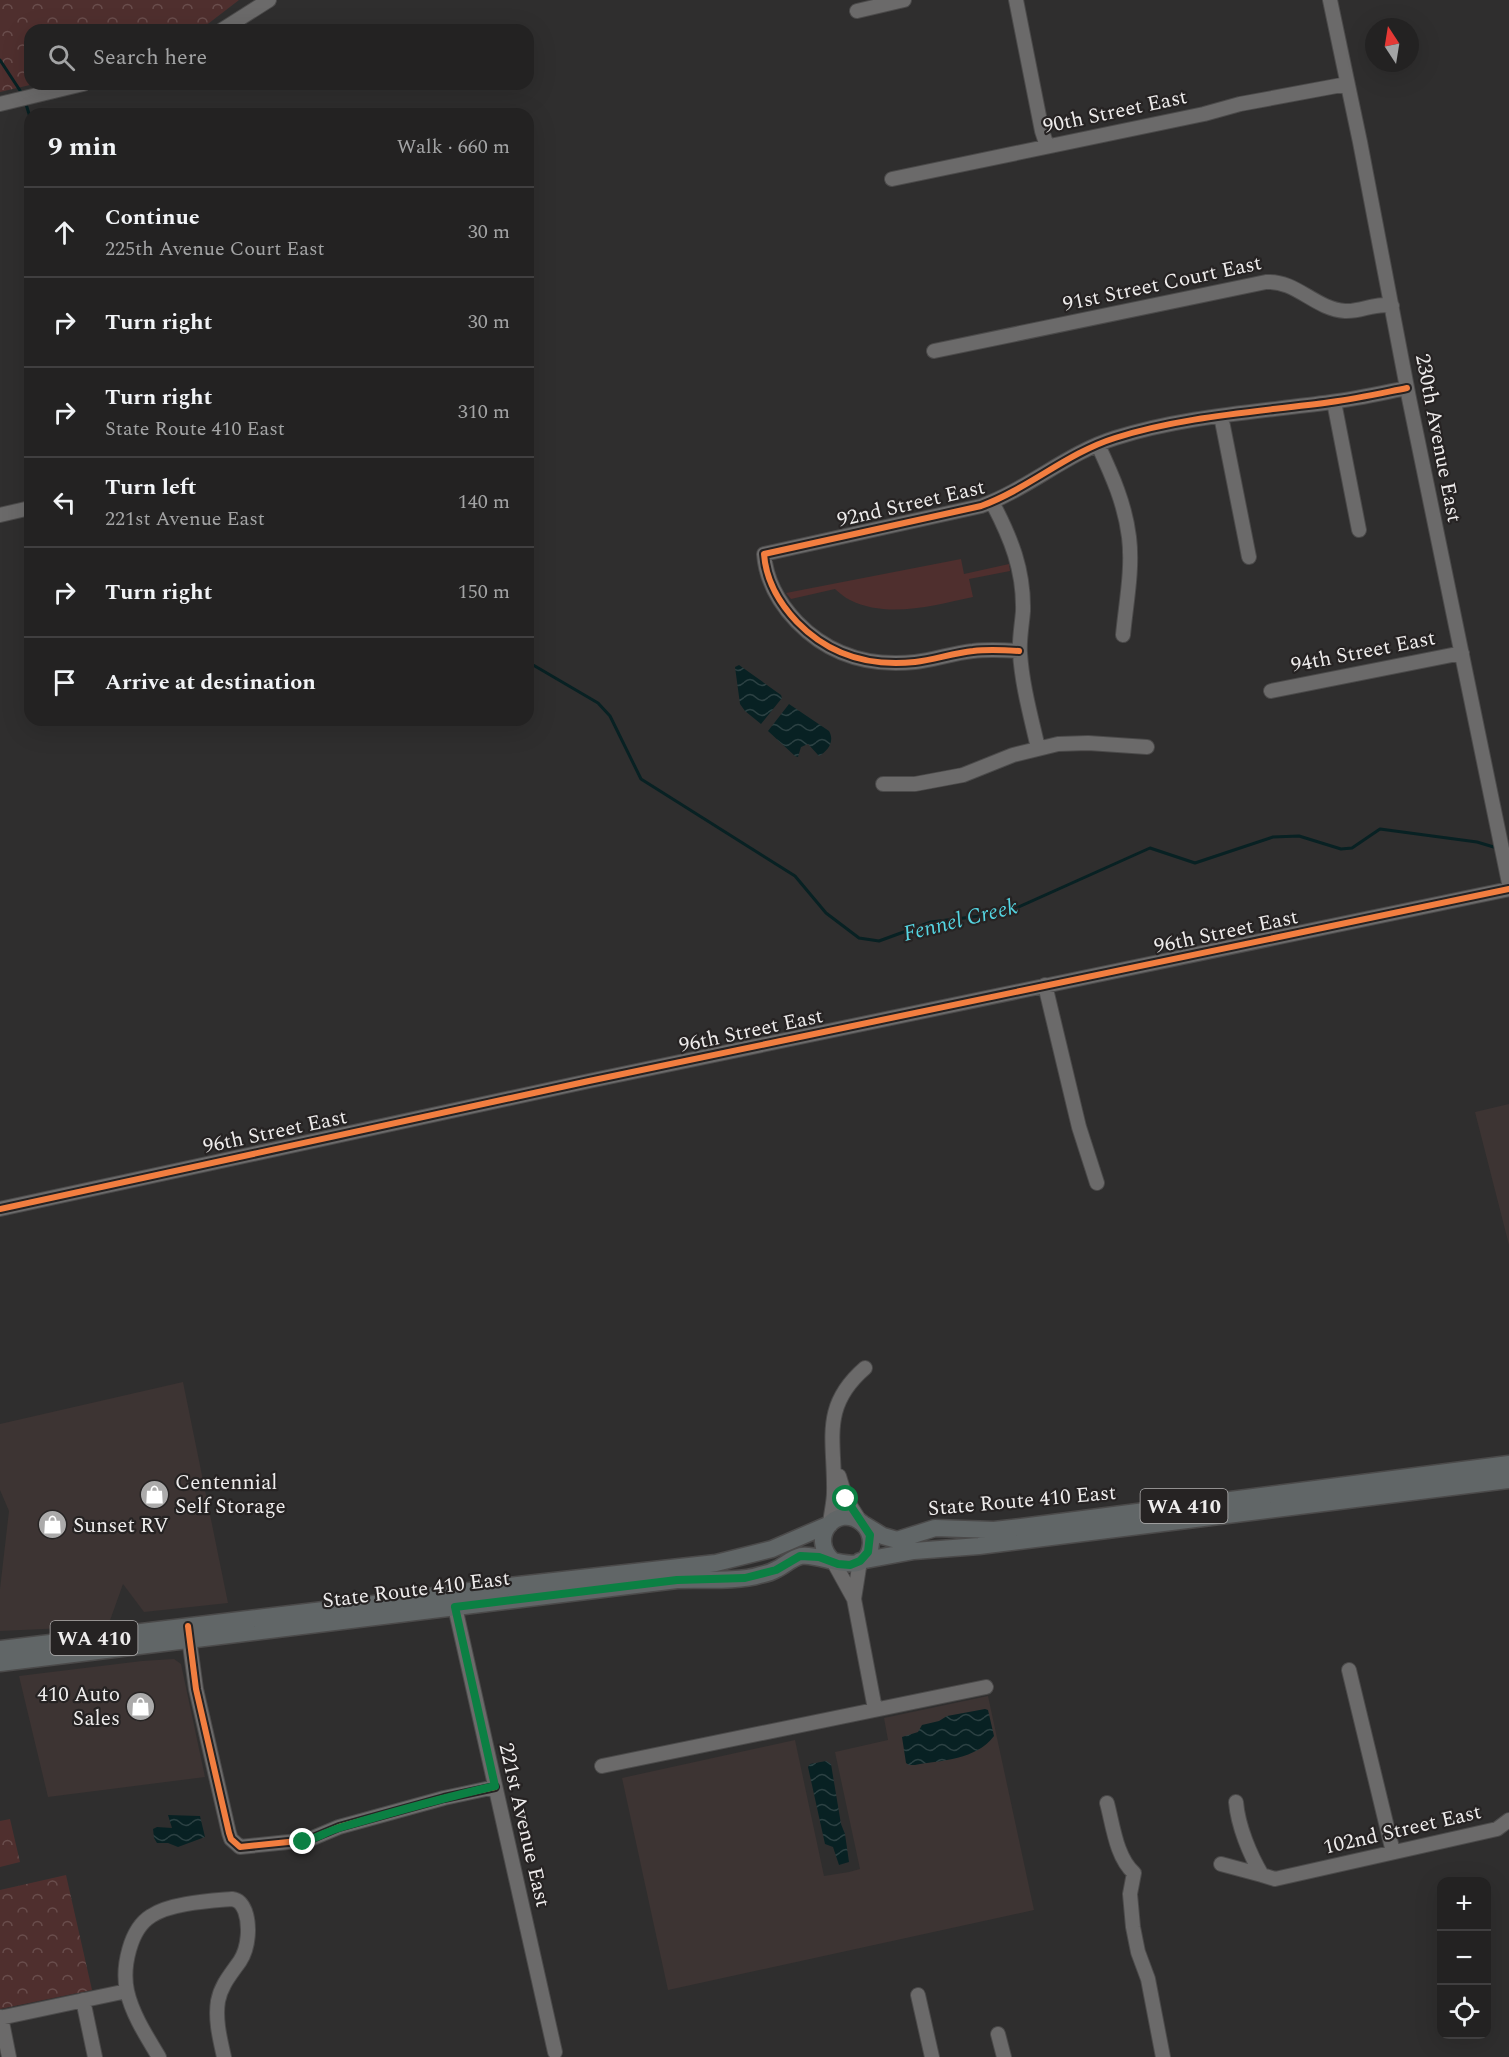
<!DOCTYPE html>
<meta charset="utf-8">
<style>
:root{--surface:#232222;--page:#2b2a2a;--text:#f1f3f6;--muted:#a3a4a5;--line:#403f40}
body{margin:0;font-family:Spectral,serif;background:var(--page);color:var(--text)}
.controls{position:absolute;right:18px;bottom:18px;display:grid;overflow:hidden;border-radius:12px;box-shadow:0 6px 24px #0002}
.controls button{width:54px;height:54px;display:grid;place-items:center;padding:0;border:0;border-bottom:2px solid var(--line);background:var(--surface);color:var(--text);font:30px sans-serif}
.compass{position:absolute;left:1365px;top:18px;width:54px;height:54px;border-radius:50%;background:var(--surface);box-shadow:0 6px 24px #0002;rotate:348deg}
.stop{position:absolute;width:18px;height:18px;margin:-14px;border:4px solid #0b8043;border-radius:50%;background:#fff}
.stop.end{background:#0b8043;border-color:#fff;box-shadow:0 2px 6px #0008}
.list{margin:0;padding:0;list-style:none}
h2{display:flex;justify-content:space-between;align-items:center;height:78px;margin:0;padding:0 24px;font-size:26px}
h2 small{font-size:20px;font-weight:400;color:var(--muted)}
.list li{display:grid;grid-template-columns:39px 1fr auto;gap:18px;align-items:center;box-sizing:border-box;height:90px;padding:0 24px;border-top:2px solid var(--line)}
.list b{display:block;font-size:22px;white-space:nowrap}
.list p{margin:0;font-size:20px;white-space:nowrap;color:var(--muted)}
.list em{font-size:20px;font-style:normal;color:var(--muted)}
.icon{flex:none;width:33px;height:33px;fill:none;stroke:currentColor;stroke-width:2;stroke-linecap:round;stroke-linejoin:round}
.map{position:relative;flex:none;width:1509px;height:2057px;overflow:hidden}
.search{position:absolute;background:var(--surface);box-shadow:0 6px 24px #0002;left:24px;top:24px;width:510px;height:66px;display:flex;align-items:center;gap:15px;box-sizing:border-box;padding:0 21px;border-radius:18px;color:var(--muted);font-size:22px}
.panel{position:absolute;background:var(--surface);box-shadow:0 6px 24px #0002;left:24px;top:108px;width:510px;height:618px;border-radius:18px}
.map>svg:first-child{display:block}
</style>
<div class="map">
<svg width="1509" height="2057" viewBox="0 0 1509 2057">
<defs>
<pattern id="forest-crowns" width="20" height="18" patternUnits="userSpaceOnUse" patternTransform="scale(1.5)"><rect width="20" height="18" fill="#4f2f2e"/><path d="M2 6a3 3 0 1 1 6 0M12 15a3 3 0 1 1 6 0" fill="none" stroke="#694d4c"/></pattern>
<pattern id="water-waves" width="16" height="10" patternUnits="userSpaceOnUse" patternTransform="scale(1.5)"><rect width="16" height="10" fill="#082123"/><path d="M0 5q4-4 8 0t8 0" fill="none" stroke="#2c4143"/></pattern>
</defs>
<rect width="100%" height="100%" fill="#2f2e2e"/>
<path fill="#3d3433" d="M1509,1104V1245L1475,1112Z
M183,1382L228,1603L144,1612L123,1584L108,1626L0,1631V1589L9,1511L0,1490V1424Z
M174,1659L181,1664L205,1777L48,1797L19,1676L142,1661Z
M988,1696L1034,1910L668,1990L622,1778L795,1740L824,1876L849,1872L860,1869L835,1752L888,1740L884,1718Z"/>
<path fill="url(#forest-crowns)" d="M0,0H239L200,30H30V84H34L0,92Z
M10,1819L20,1862L0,1867V1821Z
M66,1875L92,1990L0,2009V1890Z"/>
<path fill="#4f2f2e" d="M961,559L964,574L1009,564L1010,571L969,579L973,597C935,605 888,619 850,600C845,598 840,593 835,589L791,599L786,593Z"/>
<path fill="url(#water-waves)" d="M739,665L781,695L782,698L761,724L745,711L740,704L735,667Z
M789,704L829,731C835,741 828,751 819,756L808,744L801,747L798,757L795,756L768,731Z
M985,1709L988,1710L994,1736C976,1760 942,1760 915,1765H909L906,1763L902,1737L918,1732L922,1725L939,1721L947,1716Z
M826,1761L831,1764L841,1824L845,1834L849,1862L839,1865L833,1847L825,1844L808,1767L810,1764Z
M168,1815L200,1816L205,1837L178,1847L168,1843H157L154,1838L153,1829L157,1827L172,1828Z"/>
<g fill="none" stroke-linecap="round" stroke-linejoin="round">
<path stroke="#082123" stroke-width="3" d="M0,60L23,95
M25,101L30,117
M528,662L598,703L610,716L641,779L795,876L826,913L859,938L879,941L931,922L1005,913L1150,848L1195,863L1273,837L1299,836L1341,849L1352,848L1380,829L1477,842L1497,848"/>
<defs>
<path id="minor" d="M1016,0L1042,131L1047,146
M1330,0L1360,142L1409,398L1509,883
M857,11L904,0
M222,30L269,0
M0,104L83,84
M892,179L1204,114L1240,104L1347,84
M934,351L1266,282C1296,280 1315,309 1345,311C1362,312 1375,302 1392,306
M1334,402L1359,530
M1221,416L1249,557
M1098,445C1112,475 1125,504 1129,537C1133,569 1126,603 1123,635
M992,502C1011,538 1024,570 1023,611C1022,625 1019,639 1020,653C1022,685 1031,717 1038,748
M0,515L30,508
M1019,651C1004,650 989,649 973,651C953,653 934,660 915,662C868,667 829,655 797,622C778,602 766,581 764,554L981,506C1028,489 1067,453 1115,438C1184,416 1259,412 1331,402C1356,399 1382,393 1407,388
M1271,691L1462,653
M883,784H915L963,775L1013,755L1058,744L1088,743L1147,747
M1045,985L1079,1127L1097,1183
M0,1209L589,1081L1509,889
M839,1476L846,1499L860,1521
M830,1524C831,1513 834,1502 834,1492C835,1440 820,1407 865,1368
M833,1561L854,1599L860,1561
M854,1599L875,1709
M455,1607L555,2052
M188,1631L196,1689L229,1833L231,1839L240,1847L308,1840L339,1827L444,1798L495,1787
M1349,1670L1393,1852
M602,1766L986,1687
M1236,1802C1238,1826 1250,1855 1262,1875L1275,1879L1497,1829L1509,1820
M1107,1803C1113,1825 1116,1857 1134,1873L1130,1894L1133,1927L1138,1952L1148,1979L1163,2057
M1221,1864L1262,1875
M918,1995L932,2057
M83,2000L95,2057
M1,2017L9,2057
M0,2018L127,1991
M998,2034L1004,2057
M159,2057C147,2037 132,2014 127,1991C122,1967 130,1929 151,1916C170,1903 209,1901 232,1899C239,1900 242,1904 245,1911C250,1925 249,1947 240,1961C231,1974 221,1985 218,2001C215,2020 220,2039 224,2057"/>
<path id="major" d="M865,1525L883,1536L897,1540L935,1528L994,1530L1029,1526L1509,1464
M860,1561L914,1551L979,1546L1509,1480
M0,1649L407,1600L491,1588L716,1563L772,1549L830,1524
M0,1663L677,1580C701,1579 738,1582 760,1575C765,1574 772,1572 777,1569C785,1565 792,1558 801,1556C822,1552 868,1583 871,1543C871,1535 868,1528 862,1523C837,1502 807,1538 833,1561"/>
</defs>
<use href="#minor" stroke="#4b4a4a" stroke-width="16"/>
<use href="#major" stroke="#4b4a4a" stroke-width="19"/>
<use href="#minor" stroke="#6b6a6a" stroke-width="14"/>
<use href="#major" stroke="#616667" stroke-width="16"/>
<defs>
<path id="cycleway" d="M1019,651C1004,650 989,649 973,651C953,653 934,660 915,662C868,667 829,655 797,622C778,602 766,581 764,554L981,506C1028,489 1067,453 1115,438C1184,416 1259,412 1331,402C1356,399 1382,393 1407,388
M0,1209L589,1081L1509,889
M188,1626L196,1689L229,1833L231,1839L240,1847L308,1840L339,1827L444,1798L495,1787"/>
</defs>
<use href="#cycleway" stroke="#262323" stroke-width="10"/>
<use href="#cycleway" stroke="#f27e40" stroke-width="6"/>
</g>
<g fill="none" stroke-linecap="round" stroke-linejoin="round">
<path stroke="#0b8043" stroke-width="8" d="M303,1842C317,1838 328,1831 342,1827C393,1812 443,1798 495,1786L455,1607L677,1580L745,1578L776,1570L800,1556L819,1557L838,1564L850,1565L860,1561L868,1552L870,1535L846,1499"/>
</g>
<defs>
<symbol id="shop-disc" viewBox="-11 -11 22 22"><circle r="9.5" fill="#abaaaa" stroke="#262323"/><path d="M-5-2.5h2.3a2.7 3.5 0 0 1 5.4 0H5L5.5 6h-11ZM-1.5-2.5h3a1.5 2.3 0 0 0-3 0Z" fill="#fff"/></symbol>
</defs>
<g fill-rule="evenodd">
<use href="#shop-disc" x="138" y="1478" width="33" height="33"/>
<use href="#shop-disc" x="36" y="1508" width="33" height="33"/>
<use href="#shop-disc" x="124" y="1690" width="33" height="33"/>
</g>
<g text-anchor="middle" stroke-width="4.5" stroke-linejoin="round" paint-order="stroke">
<g fill="#262323" stroke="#b2b0b0" stroke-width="1.5">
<rect x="1140.5" y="1489" width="87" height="34" rx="4.5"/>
<rect x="50.5" y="1621" width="87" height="34" rx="4.5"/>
</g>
<g font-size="20" font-weight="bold" fill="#eeecec">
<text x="1184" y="1513">WA 410</text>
<text x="94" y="1645">WA 410</text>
</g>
<g font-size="21" fill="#eeecec" stroke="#262323">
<text transform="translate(1115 111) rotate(-12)" y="7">90th Street East</text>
<text transform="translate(1162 283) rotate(-12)" y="7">91st Street Court East</text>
<text transform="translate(1439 438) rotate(79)" y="7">230th Avenue East</text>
<text transform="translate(911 503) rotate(-13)" y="7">92nd Street East</text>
<text transform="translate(1363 651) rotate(-11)" y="7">94th Street East</text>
<text transform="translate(1226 931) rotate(-12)" y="7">96th Street East</text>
<text transform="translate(751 1030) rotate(-12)" y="7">96th Street East</text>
<text transform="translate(275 1131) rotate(-12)" y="7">96th Street East</text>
<text transform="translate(1022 1500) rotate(-5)" y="7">State Route 410 East</text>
<text transform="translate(416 1589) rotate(-7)" y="7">State Route 410 East</text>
<text transform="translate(525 1825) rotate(77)" y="7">221st Avenue East</text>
<text transform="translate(1402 1829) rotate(-13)" y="7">102nd Street East</text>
</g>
<g font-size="21" fill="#eeecec" stroke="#262323" text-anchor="start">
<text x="175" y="1489">Centennial<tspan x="175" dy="24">Self Storage</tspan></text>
<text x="73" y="1532">Sunset RV</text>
<text x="120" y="1701" text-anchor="end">410 Auto<tspan x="120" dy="24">Sales</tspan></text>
</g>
<g font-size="22" font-style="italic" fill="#55d6e3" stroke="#262323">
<text transform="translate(960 919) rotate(-14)" y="8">Fennel Creek</text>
</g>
</g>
</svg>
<div class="controls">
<button>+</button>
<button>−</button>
<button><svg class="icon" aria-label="locate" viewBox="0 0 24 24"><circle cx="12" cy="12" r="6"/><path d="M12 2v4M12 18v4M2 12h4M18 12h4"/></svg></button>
</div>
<svg class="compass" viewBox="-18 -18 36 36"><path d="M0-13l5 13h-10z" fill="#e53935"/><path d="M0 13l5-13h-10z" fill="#a3a4a5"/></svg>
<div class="stop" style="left:846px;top:1499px"></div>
<div class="stop end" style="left:303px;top:1842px"></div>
<div class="search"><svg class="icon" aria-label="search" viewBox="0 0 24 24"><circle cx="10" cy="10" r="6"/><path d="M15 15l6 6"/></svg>Search here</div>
<section class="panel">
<h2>9 min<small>Walk · 660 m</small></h2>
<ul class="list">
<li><svg class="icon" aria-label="ahead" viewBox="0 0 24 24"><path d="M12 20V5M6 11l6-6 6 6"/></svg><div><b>Continue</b><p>225th Avenue Court East</p></div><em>30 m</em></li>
<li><svg class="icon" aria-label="right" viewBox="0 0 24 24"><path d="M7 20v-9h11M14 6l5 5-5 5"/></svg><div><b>Turn right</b></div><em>30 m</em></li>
<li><svg class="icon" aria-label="right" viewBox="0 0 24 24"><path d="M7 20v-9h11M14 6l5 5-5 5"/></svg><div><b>Turn right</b><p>State Route 410 East</p></div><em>310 m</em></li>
<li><svg class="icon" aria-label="left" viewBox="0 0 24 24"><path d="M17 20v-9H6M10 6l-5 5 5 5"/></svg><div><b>Turn left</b><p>221st Avenue East</p></div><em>140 m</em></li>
<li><svg class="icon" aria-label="right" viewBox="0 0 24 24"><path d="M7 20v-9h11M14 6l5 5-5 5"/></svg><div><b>Turn right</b></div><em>150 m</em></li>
<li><svg class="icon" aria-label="arrive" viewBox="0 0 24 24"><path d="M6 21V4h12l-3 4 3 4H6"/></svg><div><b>Arrive at destination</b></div></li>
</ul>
</section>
</div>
